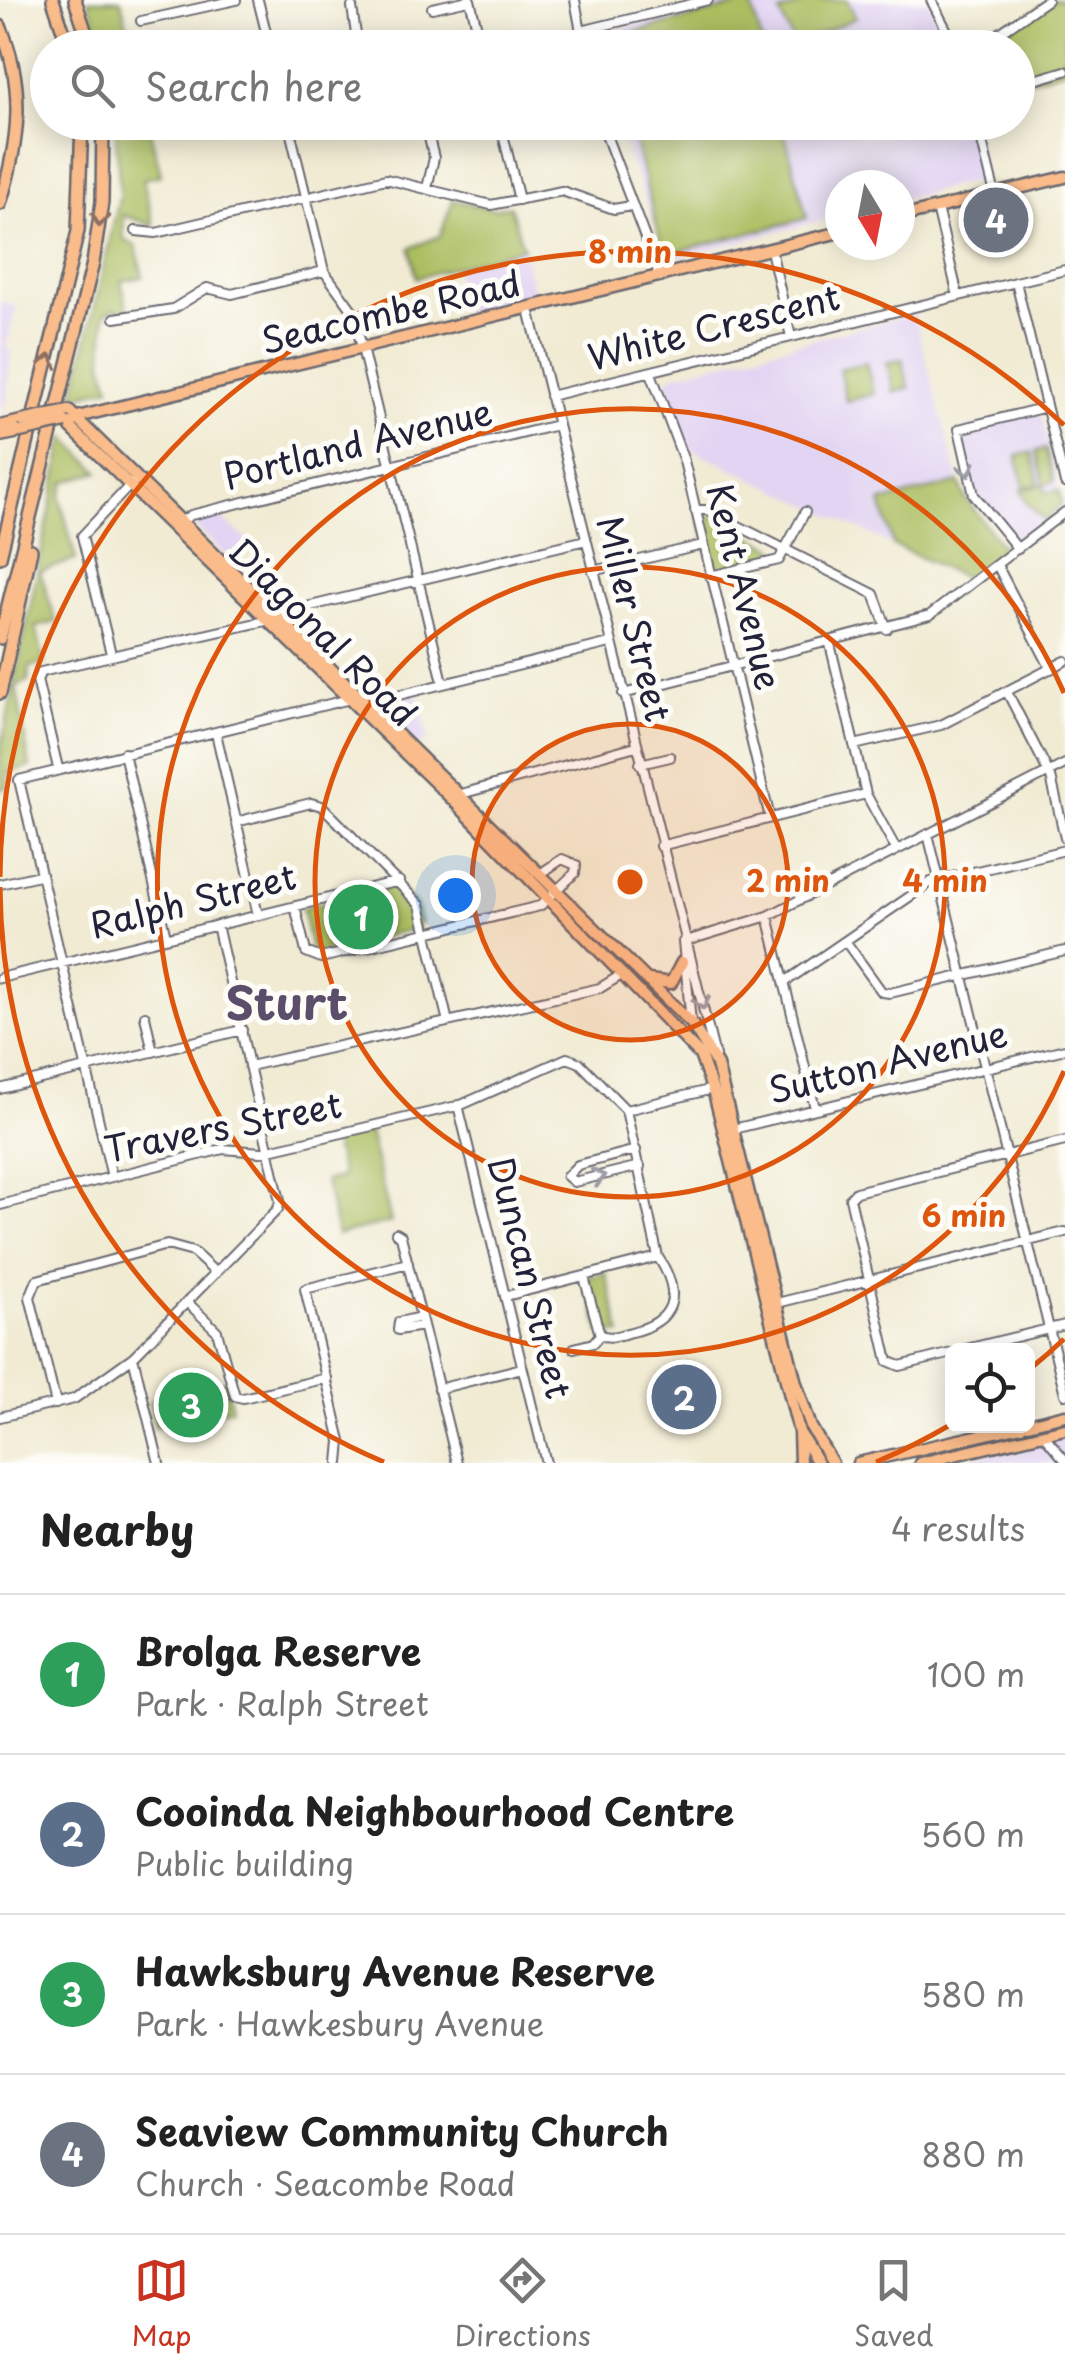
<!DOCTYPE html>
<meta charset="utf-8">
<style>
:root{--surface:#fff;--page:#f2f2f2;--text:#222;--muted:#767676;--line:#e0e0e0;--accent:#c8321e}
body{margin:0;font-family:"Playpen Sans",sans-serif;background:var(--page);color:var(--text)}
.controls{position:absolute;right:30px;bottom:30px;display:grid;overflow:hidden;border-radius:15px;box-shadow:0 5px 25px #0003}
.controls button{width:90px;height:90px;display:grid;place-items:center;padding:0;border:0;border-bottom:2px solid var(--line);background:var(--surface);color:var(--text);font:50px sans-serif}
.compass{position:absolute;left:825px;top:170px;width:90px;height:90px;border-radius:50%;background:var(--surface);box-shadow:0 5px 25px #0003;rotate:170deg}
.you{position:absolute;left:455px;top:895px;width:35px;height:35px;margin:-25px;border:8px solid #fff;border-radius:50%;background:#1a73e8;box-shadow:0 0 0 15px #1a73e833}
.badge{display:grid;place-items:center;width:65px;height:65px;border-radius:50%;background:var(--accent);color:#fff;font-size:32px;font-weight:700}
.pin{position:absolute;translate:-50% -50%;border:5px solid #fff;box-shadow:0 2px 10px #0006}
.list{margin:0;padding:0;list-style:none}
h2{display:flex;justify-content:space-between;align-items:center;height:130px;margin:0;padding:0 40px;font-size:42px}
h2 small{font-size:32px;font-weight:400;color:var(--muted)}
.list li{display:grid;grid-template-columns:65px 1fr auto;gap:30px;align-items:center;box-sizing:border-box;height:160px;padding:0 40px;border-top:2px solid var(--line)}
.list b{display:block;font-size:38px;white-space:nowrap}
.list p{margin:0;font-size:32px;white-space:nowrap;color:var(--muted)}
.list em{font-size:32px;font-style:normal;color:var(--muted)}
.icon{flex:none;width:55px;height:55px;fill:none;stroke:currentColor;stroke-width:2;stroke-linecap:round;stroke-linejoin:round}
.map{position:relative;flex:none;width:1065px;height:1463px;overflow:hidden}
.search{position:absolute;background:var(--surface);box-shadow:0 5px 25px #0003;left:30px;right:30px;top:30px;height:110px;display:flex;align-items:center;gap:25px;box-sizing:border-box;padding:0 35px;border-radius:55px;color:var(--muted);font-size:38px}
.sheet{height:770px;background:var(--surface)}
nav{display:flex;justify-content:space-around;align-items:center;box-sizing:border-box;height:140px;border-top:2px solid var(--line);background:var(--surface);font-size:28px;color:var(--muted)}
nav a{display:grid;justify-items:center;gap:5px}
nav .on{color:var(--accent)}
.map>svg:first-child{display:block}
</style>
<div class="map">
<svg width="1065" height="1463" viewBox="0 0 1065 1463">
<rect width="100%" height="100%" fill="#fdfcf7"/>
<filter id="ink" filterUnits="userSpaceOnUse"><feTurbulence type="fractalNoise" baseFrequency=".01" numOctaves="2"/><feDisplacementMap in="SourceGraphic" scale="20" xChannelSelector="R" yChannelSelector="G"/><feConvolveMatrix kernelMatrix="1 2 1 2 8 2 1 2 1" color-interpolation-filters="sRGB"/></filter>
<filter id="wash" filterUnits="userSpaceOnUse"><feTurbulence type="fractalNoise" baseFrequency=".0048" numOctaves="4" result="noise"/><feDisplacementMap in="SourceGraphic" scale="40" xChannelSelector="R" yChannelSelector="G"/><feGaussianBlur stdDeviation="2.25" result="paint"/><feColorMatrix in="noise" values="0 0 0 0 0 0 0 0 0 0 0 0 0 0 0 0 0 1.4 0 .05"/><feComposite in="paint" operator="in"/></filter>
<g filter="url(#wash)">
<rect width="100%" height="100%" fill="#f1ebd3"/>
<path fill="#e2d4f3" d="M734,0H928L951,47L598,48L595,34Z
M616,123H973L986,178L900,200V185H840V216L668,260Z
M523,248L534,294L465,313L453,264Z
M0,302L17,306L6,346L11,352L7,396L0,418Z
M914,314L959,482L881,502L893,545L687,447L667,381L672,375Z
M1037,412L1041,414L1062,503L1061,509L1016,540L975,490L962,434L967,428Z
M216,514L252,543L227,557L195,526L197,519Z
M417,694L429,741L414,745L375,707Z
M1065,1435V1463H950Z"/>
<path fill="#abbe61" stroke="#66704e" stroke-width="2.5" d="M88,0H121L132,47H103Z
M810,0H847L856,18L795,45L780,13Z
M1050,0H1065V69L1018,84V48H981Z
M751,2L763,47H610L608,39Z
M115,123H138L150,131L161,175L143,179L154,226L123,215L124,240L136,246L143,277L121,281L129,314L115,308L105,314L103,360L110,387L74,396L120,195Z
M630,123H782L807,218L664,255Z
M453,200L492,209L510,206L523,248L416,278L410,248L440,236Z
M902,359L909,388L894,392L887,363Z
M866,363L874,394L846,401L839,369Z
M65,437L99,472L65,482L60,497L76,560L40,571L56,622L36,627L44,663L30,667L28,681L16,686L30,767L8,772V787L0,790V753Z
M1046,449L1054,482L1044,484L1046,493L1059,490L1062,503L1045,521L1027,503L1021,490L1044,484L1036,451Z
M1032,452L1039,484L1024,487L1017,456Z
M959,482L965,498L1005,550L968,579L893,545L881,502Z
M707,514L775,548L777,555L715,570L701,519Z
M395,885L416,905L420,922L417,928L318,953L311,949L302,908Z
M369,1132L391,1222L337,1235L325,1181L342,1177L333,1141Z
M606,1273L621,1333L601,1334L586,1278Z
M225,1381L232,1408L155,1427L150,1401Z"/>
</g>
<g filter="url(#ink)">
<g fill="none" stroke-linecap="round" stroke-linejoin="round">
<defs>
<path id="minor" d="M258,0L270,48
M470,0L482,48
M575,0L584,48
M931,0L956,48
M352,7L358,48
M432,8L469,0
M141,21L236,0
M581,31L708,0
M978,48L1047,0
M1018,85L1065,71
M288,122L324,271L353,311L443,682
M425,122L434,158L427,188
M500,122L519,200
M601,122L660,277
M977,122L995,194
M937,208L958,296
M136,231L156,233L386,179L491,205L562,191L614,209L631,206
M771,250L791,337
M1016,282L1065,483
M529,309L715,1056
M115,318L173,309L207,288L232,294L324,271
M651,373L684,461L770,818
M550,396L1065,270
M695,510H707L874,594L887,629
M180,522L191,515L557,425
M1018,549L974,495L959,429L1046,407
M997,565L1051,669
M593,571L703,545
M710,576L779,560L805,512
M277,614L586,540
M830,644L866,794L896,849
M111,654L82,536L132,483
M1007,692L1051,777L1065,838
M623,694L930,615L1065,512
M366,703L610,643
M216,733L258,915
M854,745L941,725L1065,661
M124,753L166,937
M640,764L670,757
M58,768L37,680L41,672L270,620
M461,794L636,746
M236,822L311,803L322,806L420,905L447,1018
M928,834L1065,1394
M660,846L866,794
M0,884L39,875
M295,906L306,952L321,958L540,906L575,873L576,865L562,859L540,874
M768,916L815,1108
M683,942L768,916L1065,764
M683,942L691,1022
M846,942L882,992L890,993L1065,951
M0,978L399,881
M785,982L931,882L1065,850
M145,1016L153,1052
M249,1066L600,988L623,974
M0,1089L242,1030
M458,1105L546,1463
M626,1110L658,1257
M729,1130L1065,1049
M636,1150L578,1165L567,1176L574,1182L640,1166
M112,1177L19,780L350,699
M0,1205L223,1149L261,1152L461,1105L567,1058L580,1063L626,1110L713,1089
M396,1233L401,1236L457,1463
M584,1277L600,1335C611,1339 620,1335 631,1332C675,1322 683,1295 658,1257
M506,1296L658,1257
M187,1302L217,1331L235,1396L243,1398L327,1378
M773,1304L1065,1232
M421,1317L399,1322L398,1330L423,1326
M574,1348L593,1343L600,1335
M962,1350L1065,1325
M952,1353L900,1366L888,1361L850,1198L856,1192L1065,1141
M133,1357L159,1463
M438,1389L522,1368
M56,1404L30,1297L37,1280L167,1245L193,1252L216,1273
M0,1417L74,1399L133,1357L278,1209L280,1201L217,925
M1043,1434L1065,1460
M339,1463L341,1441L305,1289L408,1263"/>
<path id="major" d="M900,217L1065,177
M69,411L692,1024L717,1065L796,1383L811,1427L832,1463
M71,416V428L454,801L700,1055L715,1097L799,1432L818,1463
M69,419L840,232
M0,426L22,421
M0,436L20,432
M649,980L671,983L682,962
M1028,1424L1065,1415
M799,1432L800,1463
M858,1463L1021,1426
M920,1463L1065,1429"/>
<path id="highway" d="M53,0L69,48
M75,0L91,48
M0,26C26,87 19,142 0,204
M0,557L78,231L82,122
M0,638L93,263L102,202L103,122
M0,693L31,550"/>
</defs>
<use href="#minor" stroke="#6a6870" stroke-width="12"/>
<use href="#major" stroke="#6a6870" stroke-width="15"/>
<use href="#highway" stroke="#6a6870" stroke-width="16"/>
<use href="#minor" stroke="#fff" stroke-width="8"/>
<use href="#major" stroke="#fabc8b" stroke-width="10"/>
<use href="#highway" stroke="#fabc8b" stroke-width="11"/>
<defs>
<path id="major-bridge" d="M22,421L69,411
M20,432L66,422"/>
</defs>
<use href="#major-bridge" stroke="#6a6870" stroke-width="15" stroke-linecap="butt"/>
<use href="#major-bridge" stroke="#fabc8b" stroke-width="10"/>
</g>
<defs><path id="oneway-chevron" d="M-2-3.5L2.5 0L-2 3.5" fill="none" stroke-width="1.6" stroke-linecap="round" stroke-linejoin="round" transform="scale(2.5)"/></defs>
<g stroke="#8e6f63">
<use href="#oneway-chevron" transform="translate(100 220) rotate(98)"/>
<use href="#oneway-chevron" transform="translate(49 361) rotate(-76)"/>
</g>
<g stroke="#9c9ca7">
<use href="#oneway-chevron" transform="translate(967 470) rotate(77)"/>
<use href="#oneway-chevron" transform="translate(702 1003) rotate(76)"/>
<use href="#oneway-chevron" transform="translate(599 1177) rotate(-14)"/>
</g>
</g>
<circle cx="630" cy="882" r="158" fill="#de560e" fill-opacity=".12"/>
<g fill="none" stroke="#de560e" stroke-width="5">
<circle cx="630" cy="882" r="158"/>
<circle cx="630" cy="882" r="315"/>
<path d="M1064 1071A473 473 0 1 1 1064 693"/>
<path d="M1064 1339A630 630 0 0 1 1031 1368M950 1425A630 630 0 0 1 876 1462M384 1462A630 630 0 0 1 0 887M0 877A630 630 0 0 1 1064 425"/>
</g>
<g text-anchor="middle" stroke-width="10" stroke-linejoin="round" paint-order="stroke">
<g font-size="35" fill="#22223b" stroke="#fdfcf7">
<text transform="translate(391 313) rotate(-13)" y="12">Seacombe Road</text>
<text transform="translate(714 328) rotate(-14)" y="12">White Crescent</text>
<text transform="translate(358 445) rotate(-14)" y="12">Portland Avenue</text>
<text transform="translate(743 587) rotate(76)" y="12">Kent Avenue</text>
<text transform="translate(633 619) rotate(76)" y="12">Miller Street</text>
<text transform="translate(322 633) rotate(45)" y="12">Diagonal Road</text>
<text transform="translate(193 902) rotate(-14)" y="12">Ralph Street</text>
<text transform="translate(888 1063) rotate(-14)" y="12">Sutton Avenue</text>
<text transform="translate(223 1128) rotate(-11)" y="12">Travers Street</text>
<text transform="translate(529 1278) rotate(76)" y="12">Duncan Street</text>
</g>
<g font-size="45" font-weight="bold" fill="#5b4e6b" stroke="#fdfcf7">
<text x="287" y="1020">Sturt</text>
</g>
</g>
<circle cx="630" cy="882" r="15" fill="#de560e" stroke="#fdfcf7" stroke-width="5"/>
<g font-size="30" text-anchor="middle" font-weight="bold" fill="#de560e" stroke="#fdfcf7" stroke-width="10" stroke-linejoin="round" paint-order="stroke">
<text x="630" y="263">8 min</text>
<text x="788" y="892">2 min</text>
<text x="945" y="892">4 min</text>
<text x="964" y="1227">6 min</text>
</g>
</svg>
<div class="controls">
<button><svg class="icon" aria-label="locate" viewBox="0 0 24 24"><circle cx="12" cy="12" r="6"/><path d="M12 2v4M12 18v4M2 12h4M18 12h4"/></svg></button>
</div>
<svg class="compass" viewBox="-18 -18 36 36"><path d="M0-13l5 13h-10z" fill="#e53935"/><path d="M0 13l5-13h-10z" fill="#767676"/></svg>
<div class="you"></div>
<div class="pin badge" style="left:361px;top:917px;background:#2e9e5b">1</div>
<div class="pin badge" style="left:684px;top:1397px;background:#5c6f8a">2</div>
<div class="pin badge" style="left:191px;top:1405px;background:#2e9e5b">3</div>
<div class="pin badge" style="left:996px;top:220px;background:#6b7280">4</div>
<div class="search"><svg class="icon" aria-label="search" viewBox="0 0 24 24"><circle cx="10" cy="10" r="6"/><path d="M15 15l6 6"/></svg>Search here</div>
</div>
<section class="sheet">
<h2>Nearby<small>4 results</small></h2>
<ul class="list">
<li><span class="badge" style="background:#2e9e5b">1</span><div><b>Brolga Reserve</b><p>Park · Ralph Street</p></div><em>100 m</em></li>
<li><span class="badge" style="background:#5c6f8a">2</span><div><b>Cooinda Neighbourhood Centre</b><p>Public building</p></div><em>560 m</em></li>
<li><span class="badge" style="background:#2e9e5b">3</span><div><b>Hawksbury Avenue Reserve</b><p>Park · Hawkesbury Avenue</p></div><em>580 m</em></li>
<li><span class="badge" style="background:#6b7280">4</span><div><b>Seaview Community Church</b><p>Church · Seacombe Road</p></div><em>880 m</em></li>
</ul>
</section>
<nav>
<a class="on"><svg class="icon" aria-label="map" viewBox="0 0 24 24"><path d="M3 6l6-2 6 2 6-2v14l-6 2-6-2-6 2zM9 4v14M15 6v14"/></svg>Map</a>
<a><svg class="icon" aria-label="directions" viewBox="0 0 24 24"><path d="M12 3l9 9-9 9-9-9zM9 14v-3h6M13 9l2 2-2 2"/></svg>Directions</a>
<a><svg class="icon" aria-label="saved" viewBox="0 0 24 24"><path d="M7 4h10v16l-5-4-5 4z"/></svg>Saved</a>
</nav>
